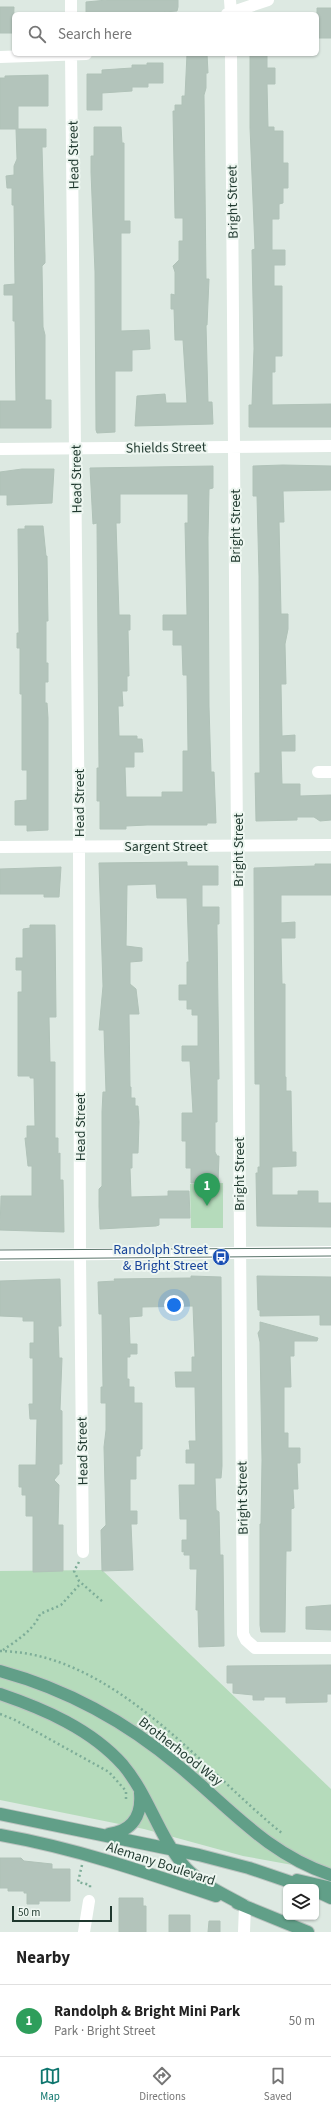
<!DOCTYPE html>
<meta charset="utf-8">
<style>
:root{--surface:#fff;--page:#f2f2f2;--text:#222;--muted:#767676;--line:#e0e0e0;--accent:#0f766e}
body{margin:0;font-family:"Source Sans 3",sans-serif;background:var(--page);color:var(--text)}
.controls{position:absolute;right:12px;bottom:12px;display:grid;overflow:hidden;border-radius:6px;box-shadow:0 1px 3px #0004}
.controls button{width:36px;height:36px;display:grid;place-items:center;padding:0;border:0;border-bottom:1px solid var(--line);background:var(--surface);color:var(--text);font:20px sans-serif}
.scale{position:absolute;left:12px;bottom:10px;width:100px;box-sizing:border-box;padding-left:4px;border:2px solid #1f382e;border-top:0;font-size:11px;line-height:14px;white-space:nowrap;color:#1f382e;-webkit-text-stroke:3px #edf6f0;paint-order:stroke}
.you{position:absolute;left:174px;top:1305px;width:14px;height:14px;margin:-10px;border:3px solid #fff;border-radius:50%;background:#1a73e8;box-shadow:0 0 0 6px #1a73e833}
.badge{display:grid;place-items:center;width:26px;height:26px;border-radius:50%;background:var(--accent);color:#fff;font-size:13px;font-weight:700}
.pin{position:absolute;translate:-50% -33px;filter:drop-shadow(0 1px 2px #0008)}
.pin::after{content:'';position:absolute;top:21px;width:14px;height:12px;background:inherit;clip-path:polygon(0 0,100% 0,50% 100%)}
.list{margin:0;padding:0;list-style:none}
h2{display:flex;justify-content:space-between;align-items:center;height:52px;margin:0;padding:0 16px;font-size:17px}
h2 small{font-size:13px;font-weight:400;color:var(--muted)}
.list li{display:grid;grid-template-columns:26px 1fr auto;gap:12px;align-items:center;box-sizing:border-box;height:72px;padding:0 16px;border-top:1px solid var(--line)}
.list b{display:block;font-size:15px;white-space:nowrap}
.list p{margin:0;font-size:13px;white-space:nowrap;color:var(--muted)}
.list em{font-size:13px;font-style:normal;color:var(--muted)}
.icon{flex:none;width:22px;height:22px;fill:none;stroke:currentColor;stroke-width:2;stroke-linecap:round;stroke-linejoin:round}
.map{position:relative;flex:none;width:331px;height:1932px;overflow:hidden}
.search{position:absolute;background:var(--surface);box-shadow:0 1px 3px #0004;left:12px;right:12px;top:12px;height:44px;display:flex;align-items:center;gap:10px;box-sizing:border-box;padding:0 14px;border-radius:6px;color:var(--muted);font-size:15px}
.sheet{height:124px;background:var(--surface)}
nav{display:flex;justify-content:space-around;align-items:center;box-sizing:border-box;height:56px;border-top:1px solid var(--line);background:var(--surface);font-size:11px;color:var(--muted)}
nav a{display:grid;justify-items:center;gap:2px}
nav .on{color:var(--accent)}
.map>svg:first-child{display:block}
</style>
<div class="map">
<svg width="331" height="1932" viewBox="0 0 331 1932">
<rect width="100%" height="100%" fill="#dde9e2"/>
<path fill="#b5dbbb" d="M223,1183V1228H191L190,1184Z
M102,1570L331,1789V1872L243,1856L144,1829L0,1800V1571Z"/>
<path fill="#b3c4bb" stroke="#b0c2b8" fill-rule="evenodd" d="M107,0H178V7L177,11L164,12V14H86V2Z
M0,7H14L13,33H0Z
M317,8H331V38H317Z
M187,54H207L208,73H206V88L204,95L206,279H209L207,325H206L208,402H212L213,424L135,426L137,396L165,394L166,403H187L183,340H175L174,309H171V294L175,295V272L173,266L179,260V241H183V218H175V217L173,111H175V105H182V96H185Z
M250,54H267V68H275V84H267L268,127H274V131H283V163H288V188H283V203L279,204V219H272V250H285V265H274V286H282V356H275V372H272V405L331,404V427H249V405H252L254,349L252,250L255,249L250,127Z
M147,63H163V83H148V87H132V91L102,93V110H87V74H102V70L132,68V65H147Z
M48,75V106H18V129H46V147H42L45,256V263L42,266L43,327L45,335V400H51V428H0V401H16L15,321H13V295H4V285L15,284L14,205H12V188H7L6,176L14,175V166L17,159L16,129H0V78H5V76Z
M94,127H121L122,143H124V221H130V233H121V331L149,330L150,349L132,350V371H115V432L97,433L96,430L95,272L91,172V156H94Z
M283,465L331,466V490L283,491L284,522H279L281,614H288V629L285,644L286,684H281L282,736L295,735V751H281L282,784H300V796L331,795V820L320,821L314,817H297V820L256,821L255,773H260L259,576L257,496H253V466Z
M213,466V488L209,489L208,538L209,706L211,772H214L216,823H207V825H147L126,826V829H100V801H97V768H99L97,523L93,524L90,468ZM120,494H188V523H185L187,615H163V630H173V645H182L183,675H187L188,751H183V792H162V797H126L125,767H134V752H143L142,739H137V736H119L118,706H123L122,691H127V676H129L128,630H130V615H119L116,523H120Z
M22,469H54L52,503L7,505V495H0V472Z
M25,526H43L46,556H47L48,621H46V663H48V682H45V703H47L48,718V830L27,831V825H15V801L27,800V770H22V694H20V648H17V633H19L18,529H25Z
M187,862V866H218V885H202V907H219V924H217V932L219,1079H217V1122H215V1152L217,1156H219L218,1182L191,1183V1168H186V1141H182V1113H193L190,1061H182V1046H198V1015H192V1009H187V1000H179V985H187V962H189L187,898H157L156,884L127,885L126,946L142,948V961L130,962V984L136,989L139,1014H129L130,1087H131V1098H135V1106H138L139,1122L138,1153H132V1168H130L131,1197L168,1196V1191H189L190,1218H159V1225L156,1226L100,1229L99,1206V1189L102,1186V1112L103,1092H106L104,1030H99L103,986L99,863Z
M315,864H331V895H281V923L295,922V938H281L282,984H285V1077H286V1091H291L292,1152H296V1166L272,1167V1195H298V1191H318V1203H331V1227L257,1226L256,1173H258V1167H260V1084H255L254,868L315,866Z
M61,867L59,897H44V894H0V869Z
M30,925H55L56,1017H49L50,1062H55V1138H58V1154L60,1153V1180H63L64,1232L0,1230L1,1196H32V1166H28L25,1138H27V1126H35L34,1078H30V1076H18V992H22V970H16V958H23V929L30,928Z
M191,1276L221,1277L222,1466L221,1478H215L216,1510L219,1512L220,1555H223L224,1646L199,1647L198,1610H196L197,1569H190V1555H184V1551L182,1552V1540H187V1519H180L179,1485H195V1463H186V1450H190L189,1441H196L195,1387H176L175,1372H192V1357H195L193,1306L142,1307V1316L129,1317L130,1344H137V1354H130V1357H127V1379H129V1387H134V1403H142V1449H140V1456H136V1479H130V1511H137V1524H131L133,1570L102,1571L101,1530L106,1525L104,1447L106,1430V1403H101V1387H103L102,1314H99L98,1282L115,1281L114,1279L191,1278Z
M257,1276L331,1277V1325H320V1315L260,1316V1310H258Z
M60,1279L61,1326H58L59,1358H62L60,1410L62,1411V1464H59V1474L54,1480L59,1485L58,1525H63V1571L33,1572V1516H26V1495H22V1487H19V1465H36L37,1419H30L29,1404H33V1358H30V1343H34V1321H23V1317L0,1316V1281Z
M260,1322L318,1338L317,1341H294V1356H290L291,1387H284V1433H288V1448H300V1463H297L298,1489H293L294,1508L291,1509V1551H286L285,1632H261L260,1625V1524H261L262,1460L260,1342L258,1333L260,1330Z
M331,1605V1630L306,1629V1607Z
M331,1665V1694H327V1702L286,1703V1697H264V1700H253V1695L233,1693V1683H227V1666Z
M0,1858H21L24,1861L52,1864V1869H70V1901H39V1904H27V1893H24V1891H8V1888H0Z
M119,1898H143V1906H146V1932H119Z
M169,1915H190V1932H169Z
M209,1921H220V1932H208Z"/>
<g fill="none" stroke-linecap="round" stroke-linejoin="round">
<defs>
<path id="major" d="M0,1671C66,1689 128,1723 180,1767C231,1809 266,1853 331,1875
M0,1694C44,1709 91,1729 123,1765C149,1796 159,1838 186,1868C202,1885 225,1895 245,1906
M0,1814L199,1855L249,1868L305,1887
M109,1834C133,1831 142,1815 140,1793
M0,1835C74,1848 145,1872 216,1896
M297,1880L331,1888
M316,1891L331,1898
M237,1903L308,1932"/>
</defs>
<use href="#major" stroke="#bcc3c0" stroke-width="14"/>
<path stroke="#7dad98" stroke-width="2.5" stroke-dasharray="2 3" stroke-linecap="butt" d="M79,1562L74,1571L79,1581L103,1602
M3,1650C16,1641 34,1630 40,1614L61,1605L81,1583
M0,1651C114,1653 201,1768 283,1834
M0,1714L15,1720L109,1772L126,1791V1801
M82,1865L78,1882L90,1885V1889"/>
<path stroke="#fff" stroke-width="12" d="M71,0V14
M230,0L231,14
M227,14L268,0
M71,54L79,847L80,1258L83,1552
M231,54L243,1634L246,1640L255,1648H331
M0,57L86,54
M0,449L331,446
M318,772H331
M0,847L331,845
M0,1255L331,1252
M84,1932L89,1901
M244,1932L245,1906"/>
<use href="#major" stroke="#619f88" stroke-width="12"/>
<path stroke="#59746a" stroke-width="1" d="M0,1250L331,1248
M0,1259L331,1256"/>
</g>
<defs>
<symbol id="bus-disc" viewBox="-11 -11 22 22"><circle r="9.5" fill="#1a4fb4" stroke="#edf6f0"/><path d="M-5-6H5V4H4V6H2V4H-2V6H-4V4H-5ZM-3.5-4V0h7V-4ZM-3.5 1.2v1.5H-2V1.2ZM2 1.2v1.5H3.5V1.2Z" fill="#fff"/></symbol>
</defs>
<g fill-rule="evenodd">
<use href="#bus-disc" x="211" y="1247" width="20" height="20"/>
</g>
<g text-anchor="middle" stroke-width="4" stroke-linejoin="round" paint-order="stroke">
<g font-size="14" fill="#1f382e" stroke="#edf6f0">
<text transform="translate(73 155) rotate(-91)" y="5">Head Street</text>
<text transform="translate(232 202) rotate(-91)" y="5">Bright Street</text>
<text transform="translate(166 447) rotate(-1)" y="5">Shields Street</text>
<text transform="translate(76 479) rotate(-91)" y="5">Head Street</text>
<text transform="translate(235 526) rotate(-90)" y="5">Bright Street</text>
<text transform="translate(79 803) rotate(-90)" y="5">Head Street</text>
<text x="166" y="851">Sargent Street</text>
<text transform="translate(238 850) rotate(-90)" y="5">Bright Street</text>
<text transform="translate(80 1127) rotate(-90)" y="5">Head Street</text>
<text transform="translate(239 1174) rotate(-90)" y="5">Bright Street</text>
<text transform="translate(82 1451) rotate(-91)" y="5">Head Street</text>
<text transform="translate(242 1498) rotate(-91)" y="5">Bright Street</text>
<text transform="translate(181 1751) rotate(38)" y="5">Brotherhood Way</text>
<text transform="translate(161 1863) rotate(18)" y="5">Alemany Boulevard</text>
</g>
<g font-size="14" fill="#164399" stroke="#edf6f0" text-anchor="end">
<text x="208" y="1254">Randolph Street<tspan x="208" dy="16">&amp; Bright Street</tspan></text>
</g>
</g>
</svg>
<div class="controls">
<button><svg class="icon" aria-label="layers" viewBox="0 0 24 24"><path d="M12 4l9 5-9 5-9-5zM3 14l9 5 9-5"/></svg></button>
</div>
<div class="scale">50 m</div>
<div class="you"></div>
<div class="pin badge" style="left:207px;top:1206px;background:#2e9e5b">1</div>
<div class="search"><svg class="icon" aria-label="search" viewBox="0 0 24 24"><circle cx="10" cy="10" r="6"/><path d="M15 15l6 6"/></svg>Search here</div>
</div>
<section class="sheet">
<h2>Nearby<small></small></h2>
<ul class="list">
<li><span class="badge" style="background:#2e9e5b">1</span><div><b>Randolph &amp; Bright Mini Park</b><p>Park · Bright Street</p></div><em>50 m</em></li>
</ul>
</section>
<nav>
<a class="on"><svg class="icon" aria-label="map" viewBox="0 0 24 24"><path d="M3 6l6-2 6 2 6-2v14l-6 2-6-2-6 2zM9 4v14M15 6v14"/></svg>Map</a>
<a><svg class="icon" aria-label="directions" viewBox="0 0 24 24"><path d="M12 3l9 9-9 9-9-9zM9 14v-3h6M13 9l2 2-2 2"/></svg>Directions</a>
<a><svg class="icon" aria-label="saved" viewBox="0 0 24 24"><path d="M7 4h10v16l-5-4-5 4z"/></svg>Saved</a>
</nav>
